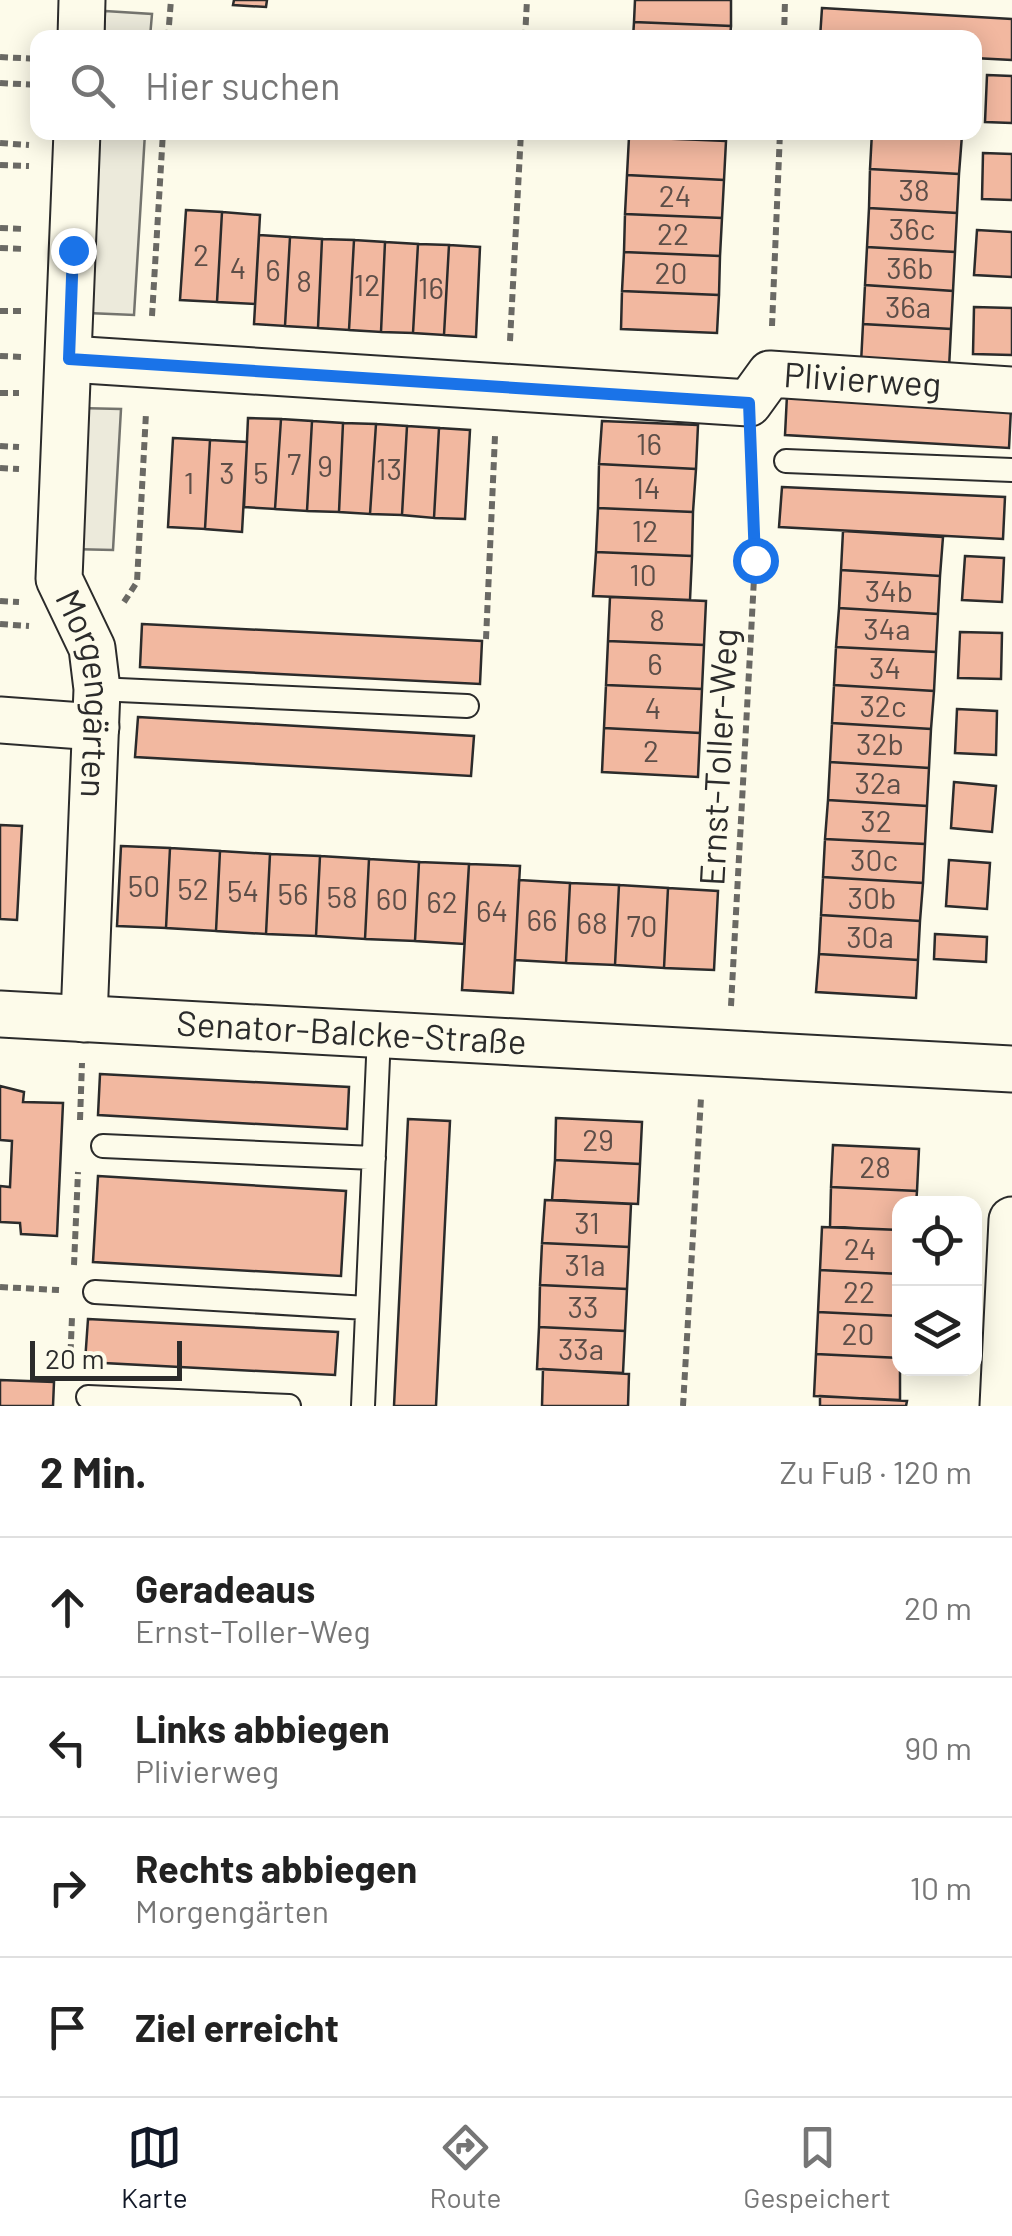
<!DOCTYPE html>
<html lang="de">
<meta charset="utf-8">
<style>
:root{--surface:#fff;--page:#f6f6f6;--text:#222;--muted:#767676;--line:#e0e0e0;--accent:#111827}
body{margin:0;font-family:Barlow,sans-serif;background:var(--page);color:var(--text)}
.controls{position:absolute;right:30px;bottom:30px;display:grid;overflow:hidden;border-radius:20px;box-shadow:0 5px 25px #0003}
.controls button{width:90px;height:90px;display:grid;place-items:center;padding:0;border:0;border-bottom:2px solid var(--line);background:var(--surface);color:var(--text);font:50px sans-serif}
.scale{position:absolute;left:30px;bottom:25px;width:152px;box-sizing:border-box;padding-left:10px;border:5px solid #2b2b2b;border-top:0;font-size:28px;line-height:35px;white-space:nowrap;color:#2b2b2b;-webkit-text-stroke:8px #fdfbea;paint-order:stroke}
.stop{position:absolute;width:30px;height:30px;margin:-22px;border:8px solid #1a73e8;border-radius:50%;background:#fff}
.stop.end{background:#1a73e8;border-color:#fff;box-shadow:0 2px 10px #0008}
.list{margin:0;padding:0;list-style:none}
h2{display:flex;justify-content:space-between;align-items:center;height:130px;margin:0;padding:0 40px;font-size:42px}
h2 small{font-size:32px;font-weight:400;color:var(--muted)}
.list li{display:grid;grid-template-columns:65px 1fr auto;gap:30px;align-items:center;box-sizing:border-box;height:140px;padding:0 40px;border-top:2px solid var(--line)}
.list b{display:block;font-size:38px;white-space:nowrap}
.list p{margin:0;font-size:32px;white-space:nowrap;color:var(--muted)}
.list em{font-size:32px;font-style:normal;color:var(--muted)}
.icon{flex:none;width:55px;height:55px;fill:none;stroke:currentColor;stroke-width:2;stroke-linecap:round;stroke-linejoin:round}
.map{position:relative;flex:none;width:1012px;height:1406px;overflow:hidden}
.search{position:absolute;background:var(--surface);box-shadow:0 5px 25px #0003;left:30px;right:30px;top:30px;height:110px;display:flex;align-items:center;gap:25px;box-sizing:border-box;padding:0 35px;border-radius:20px;color:var(--muted);font-size:38px}
.sheet{height:690px;background:var(--surface)}
nav{display:flex;justify-content:space-around;align-items:center;box-sizing:border-box;height:140px;border-top:2px solid var(--line);background:var(--surface);font-size:28px;color:var(--muted)}
nav a{display:grid;justify-items:center;gap:5px}
nav .on{color:var(--accent)}
.map>svg:first-child{display:block}
</style>
<div class="map">
<svg width="1012" height="1406" viewBox="0 0 1012 1406">
<rect width="100%" height="100%" fill="#fdfbea"/>
<path fill="#eceadb" stroke="#74746e" stroke-width="2.5" d="M105,11L152,14L150,37H104Z
M98,133H145L134,315L88,313Z
M78,408L121,409L113,550L70,549Z"/>
<path fill="#f2b8a0" stroke="#2b2b2b" stroke-width="2.5" d="M234,0H267L266,7L233,5Z
M635,0H731V26L634,22Z
M822,8L1012,19V60L974,58V38H820Z
M634,22L731,26L730,38H633Z
M987,75L1012,76V123L985,122Z
M630,132H726V141L629,137Z
M872,132L962,135L959,174L870,169Z
M629,137L726,141L724,180L627,175Z
M983,153L1012,154V200L982,199Z
M870,169L959,174L957,213L869,208Z
M627,175L724,180L722,218L625,214Z
M869,208L957,213L955,252L867,247Z
M186,210L222,212L217,302L180,300Z
M222,212L260,215L255,304L217,302Z
M625,214L722,218L720,256L624,252Z
M977,230L1012,232V277L974,275Z
M259,235L290,237L285,326L254,324Z
M290,237L322,239L318,328L285,326Z
M322,239L354,240L349,330L318,328Z
M354,240L385,242L381,332L349,330Z
M385,242L418,244L413,333L381,332Z
M418,244L449,245L444,335L413,333Z
M449,245L480,247L476,337L444,335Z
M867,247L955,252L953,291L865,285Z
M624,252L720,256L719,295L622,291Z
M865,285L953,291L951,329L863,324Z
M622,291L719,295L717,333L621,329Z
M974,307L1012,308V355L973,354Z
M863,324L951,329L949,368L861,363Z
M787,395L1011,408L1009,448L785,435Z
M248,418L281,419L275,509L244,507Z
M281,419L312,421L307,511L275,509Z
M312,421L343,423L339,512L307,511Z
M602,421L698,425L696,469L599,464Z
M343,423L376,424L370,514L339,512Z
M376,424L407,426L402,515L370,514Z
M407,426L439,428L434,518L402,515Z
M439,428L470,430L465,519L434,518Z
M173,438L210,440L205,529L168,527Z
M210,440L247,442L242,532L205,529Z
M599,464L696,469L693,512L598,508Z
M782,487L1005,497L1003,539L779,527Z
M598,508L693,512L692,556L596,552Z
M843,531L943,537L940,576L841,570Z
M596,552L692,556L690,600L593,596Z
M965,556L1004,558L1002,602L962,600Z
M841,570L940,576L938,614L839,608Z
M610,597L706,601L704,645L608,641Z
M839,608L938,614L936,652L836,647Z
M142,624L482,641L480,684L140,667Z
M960,632L1002,633L1001,679L958,678Z
M608,641L704,645L702,689L606,685Z
M836,647L936,652L934,691L834,685Z
M606,685L702,689L700,733L604,728Z
M834,685L934,691L931,729L832,723Z
M957,709L997,711L996,755L955,753Z
M138,717L474,736L471,776L135,757Z
M832,723L931,729L929,768L830,762Z
M604,728L700,733L698,777L602,772Z
M830,762L929,768L927,806L828,800Z
M954,782L996,786L992,832L951,828Z
M828,800L927,806L925,844L825,839Z
M0,825L22,826L17,920L0,919Z
M825,839L925,844L923,883L823,877Z
M121,846L170,848L166,928L117,926Z
M170,848L220,851L216,931L166,928Z
M220,851L270,854L266,934L216,931Z
M270,854L320,856L316,936L266,934Z
M320,856L369,859L365,939L316,936Z
M369,859L419,862L415,941L365,939Z
M949,860L990,863L987,909L946,906Z
M419,862L469,864L464,944L415,941Z
M469,864L520,866L513,993L462,990Z
M823,877L923,883L920,921L821,915Z
M519,880L570,883L566,963L515,960Z
M570,883L619,885L615,965L566,963Z
M619,885L668,888L664,968L615,965Z
M668,888L718,891L714,970L664,968Z
M821,915L920,921L918,960L819,954Z
M935,934L987,937L986,962L934,959Z
M819,954L918,960L916,998L816,992Z
M100,1074L349,1087L347,1129L98,1115Z
M0,1086L24,1092L23,1102L63,1103L57,1236L21,1234L20,1223L0,1222V1186L10,1187L12,1141L0,1140Z
M556,1118L642,1122L640,1164L555,1160Z
M408,1119L450,1121L436,1406H394Z
M833,1145L919,1149L917,1191L831,1187Z
M555,1160L640,1164L638,1204L552,1200Z
M98,1176L346,1191L341,1276L93,1262Z
M831,1187L917,1191L916,1204H900V1230L830,1227Z
M545,1200L631,1204L629,1247L542,1243Z
M822,1227L900,1230V1274L820,1270Z
M542,1243L629,1247L627,1289L540,1285Z
M820,1270L900,1274V1316L818,1312Z
M540,1285L627,1289L625,1331L539,1327Z
M818,1312L900,1316V1358L816,1354Z
M88,1319L338,1332L335,1375L85,1362Z
M539,1327L625,1331L623,1373L537,1369Z
M816,1354L900,1358V1400L814,1396Z
M543,1369L629,1374L628,1406H542Z
M0,1380L54,1382L53,1406H0Z
M820,1396L907,1401L906,1406H820Z"/>
<g fill="none" stroke-linecap="round" stroke-linejoin="round">
<defs>
<path id="service" d="M786,461L1012,470
M97,689L467,706
M103,1146L374,1158
M95,1292L367,1308
M88,1397L289,1406
M363,1406L379,1035"/>
<g id="minor">
<path d="M81,38L82,0"/>
<path id="s1" d="M77,132L59,579L92,648L97,689L84,1019"/>
<path id="s2" d="M69,359L749,403L770,374L1012,390"/>
<path d="M0,720L96,727"/>
<path id="s3" d="M0,1014L1012,1069"/>
<path d="M1003,1406L1012,1220"/>
</g>
</defs>
<use href="#service" stroke="#2b2b2b" stroke-width="26"/>
<use href="#minor" stroke="#2b2b2b" stroke-width="49"/>
<path stroke="#6a6964" stroke-width="6" stroke-dasharray="8 5" stroke-linecap="butt" d="M168,38L171,0
M525,38L527,0
M784,38L785,0
M0,57L38,59
M0,83L38,85
M0,143L29,145
M0,165L29,166
M0,228L24,229
M0,248L24,249
M0,311H24
M152,316L163,132
M772,326L780,132
M510,341L521,132
M0,356L23,357
M0,393H19
M0,446L19,447
M0,468L19,469
M0,601L19,602
M124,602L137,582L146,413
M0,624L29,626
M486,639L495,436
M731,1006L755,560L752,479
M80,1120L82,1063
M74,1265L78,1172
M0,1287L59,1290
M70,1365L72,1317
M683,1406L701,1098"/>
<use href="#service" stroke="#fdfbea" stroke-width="22"/>
<use href="#minor" stroke="#fdfbea" stroke-width="45"/>
</g>
<g fill="none" stroke-linecap="round" stroke-linejoin="round">
<path stroke="#1a73e8" stroke-width="12" d="M73,250L69,359L749,403L755,560"/>
</g>
<g text-anchor="middle" stroke-width="8" stroke-linejoin="round" paint-order="stroke">
<g font-size="30" fill="#5d4e48">
<text x="914" y="201">38</text>
<text x="675" y="207">24</text>
<text x="912" y="240">36c</text>
<text x="673" y="245">22</text>
<text x="201" y="266">2</text>
<text x="238" y="279">4</text>
<text x="910" y="279">36b</text>
<text x="273" y="281">6</text>
<text x="671" y="284">20</text>
<text x="304" y="292">8</text>
<text x="367" y="296">12</text>
<text x="431" y="299">16</text>
<text x="908" y="318">36a</text>
<text x="649" y="455">16</text>
<text x="294" y="475">7</text>
<text x="325" y="477">9</text>
<text x="389" y="480">13</text>
<text x="227" y="484">3</text>
<text x="261" y="484">5</text>
<text x="189" y="494">1</text>
<text x="647" y="499">14</text>
<text x="645" y="542">12</text>
<text x="643" y="586">10</text>
<text x="889" y="602">34b</text>
<text x="657" y="631">8</text>
<text x="887" y="640">34a</text>
<text x="655" y="675">6</text>
<text x="885" y="679">34</text>
<text x="883" y="717">32c</text>
<text x="653" y="719">4</text>
<text x="880" y="755">32b</text>
<text x="651" y="762">2</text>
<text x="878" y="794">32a</text>
<text x="876" y="832">32</text>
<text x="874" y="871">30c</text>
<text x="144" y="897">50</text>
<text x="193" y="900">52</text>
<text x="243" y="902">54</text>
<text x="293" y="905">56</text>
<text x="342" y="908">58</text>
<text x="872" y="909">30b</text>
<text x="392" y="910">60</text>
<text x="442" y="913">62</text>
<text x="492" y="922">64</text>
<text x="542" y="931">66</text>
<text x="592" y="934">68</text>
<text x="642" y="937">70</text>
<text x="870" y="948">30a</text>
<text x="598" y="1151">29</text>
<text x="875" y="1178">28</text>
<text x="587" y="1234">31</text>
<text x="860" y="1260">24</text>
<text x="585" y="1276">31a</text>
<text x="859" y="1303">22</text>
<text x="583" y="1318">33</text>
<text x="858" y="1345">20</text>
<text x="581" y="1360">33a</text>
</g>
<g font-size="35" fill="#2b2b2b" stroke="#fdfbea">
<text dy="12" stroke="none"><textPath href="#s2" startOffset="810">Plivierweg</textPath></text>
<text dy="12" stroke="none"><textPath href="#s1" startOffset="568">Morgengärten</textPath></text>
<text transform="translate(719 757) rotate(-87)" y="12">Ernst-Toller-Weg</text>
<text dy="12" stroke="none"><textPath href="#s3" startOffset="352">Senator-Balcke-Straße</textPath></text>
</g>
</g>
</svg>
<div class="controls">
<button><svg class="icon" aria-label="locate" viewBox="0 0 24 24"><circle cx="12" cy="12" r="6"/><path d="M12 2v4M12 18v4M2 12h4M18 12h4"/></svg></button>
<button><svg class="icon" aria-label="layers" viewBox="0 0 24 24"><path d="M12 4l9 5-9 5-9-5zM3 14l9 5 9-5"/></svg></button>
</div>
<div class="scale">20 m</div>
<div class="stop" style="left:755px;top:560px"></div>
<div class="stop end" style="left:73px;top:250px"></div>
<div class="search"><svg class="icon" aria-label="search" viewBox="0 0 24 24"><circle cx="10" cy="10" r="6"/><path d="M15 15l6 6"/></svg>Hier suchen</div>
</div>
<section class="sheet">
<h2>2 Min.<small>Zu Fuß · 120 m</small></h2>
<ul class="list">
<li><svg class="icon" aria-label="ahead" viewBox="0 0 24 24"><path d="M12 20V5M6 11l6-6 6 6"/></svg><div><b>Geradeaus</b><p>Ernst-Toller-Weg</p></div><em>20 m</em></li>
<li><svg class="icon" aria-label="left" viewBox="0 0 24 24"><path d="M17 20v-9H6M10 6l-5 5 5 5"/></svg><div><b>Links abbiegen</b><p>Plivierweg</p></div><em>90 m</em></li>
<li><svg class="icon" aria-label="right" viewBox="0 0 24 24"><path d="M7 20v-9h11M14 6l5 5-5 5"/></svg><div><b>Rechts abbiegen</b><p>Morgengärten</p></div><em>10 m</em></li>
<li><svg class="icon" aria-label="arrive" viewBox="0 0 24 24"><path d="M6 21V4h12l-3 4 3 4H6"/></svg><div><b>Ziel erreicht</b></div></li>
</ul>
</section>
<nav>
<a class="on"><svg class="icon" aria-label="map" viewBox="0 0 24 24"><path d="M3 6l6-2 6 2 6-2v14l-6 2-6-2-6 2zM9 4v14M15 6v14"/></svg>Karte</a>
<a><svg class="icon" aria-label="directions" viewBox="0 0 24 24"><path d="M12 3l9 9-9 9-9-9zM9 14v-3h6M13 9l2 2-2 2"/></svg>Route</a>
<a><svg class="icon" aria-label="saved" viewBox="0 0 24 24"><path d="M7 4h10v16l-5-4-5 4z"/></svg>Gespeichert</a>
</nav>
